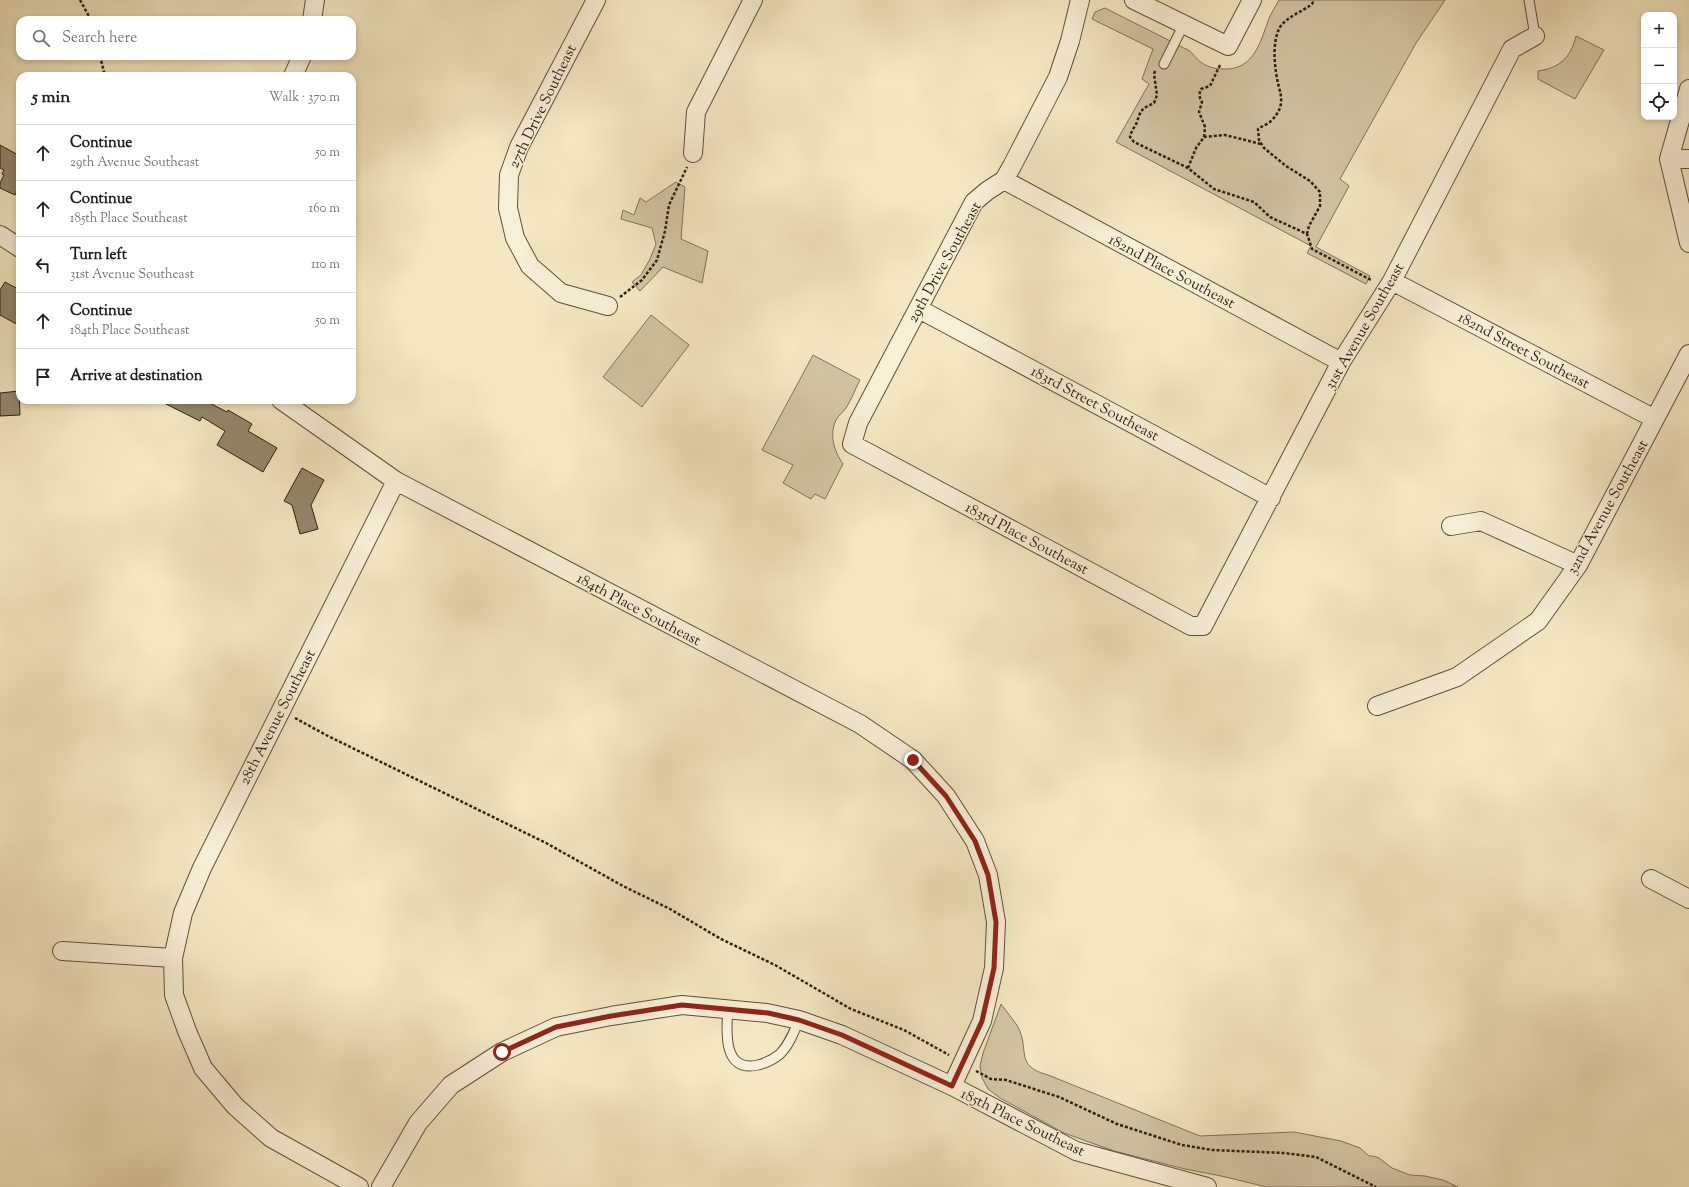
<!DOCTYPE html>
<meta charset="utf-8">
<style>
:root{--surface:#fff;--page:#f6f6f6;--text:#202124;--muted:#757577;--line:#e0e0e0}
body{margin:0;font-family:"Sorts Mill Goudy",serif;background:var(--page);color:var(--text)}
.controls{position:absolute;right:12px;top:12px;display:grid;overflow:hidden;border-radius:8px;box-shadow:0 2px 6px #0003}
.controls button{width:36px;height:36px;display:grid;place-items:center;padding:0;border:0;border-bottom:1px solid var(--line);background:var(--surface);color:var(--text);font:20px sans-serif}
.stop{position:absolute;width:12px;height:12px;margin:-9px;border:3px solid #8f2418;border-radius:50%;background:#fff}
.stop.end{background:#8f2418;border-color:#fff;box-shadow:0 1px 4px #0008}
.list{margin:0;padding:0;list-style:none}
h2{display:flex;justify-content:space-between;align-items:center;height:52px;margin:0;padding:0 16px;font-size:17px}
h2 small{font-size:13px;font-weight:400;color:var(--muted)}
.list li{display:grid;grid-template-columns:26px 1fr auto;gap:12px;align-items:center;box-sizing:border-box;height:56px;padding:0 16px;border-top:1px solid var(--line)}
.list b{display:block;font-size:15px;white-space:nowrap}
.list p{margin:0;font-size:13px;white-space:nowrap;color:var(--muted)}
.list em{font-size:13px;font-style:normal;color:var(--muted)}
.icon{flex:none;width:22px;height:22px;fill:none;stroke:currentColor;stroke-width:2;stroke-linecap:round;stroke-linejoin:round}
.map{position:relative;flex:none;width:1689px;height:1187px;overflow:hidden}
.search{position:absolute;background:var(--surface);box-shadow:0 2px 6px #0003;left:16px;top:16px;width:340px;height:44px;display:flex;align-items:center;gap:10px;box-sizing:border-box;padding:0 14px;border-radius:12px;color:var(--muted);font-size:15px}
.panel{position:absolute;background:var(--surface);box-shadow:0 2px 6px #0003;left:16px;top:72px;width:340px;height:332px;border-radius:12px}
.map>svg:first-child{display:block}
</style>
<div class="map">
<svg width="1689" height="1187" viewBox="0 0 1689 1187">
<rect width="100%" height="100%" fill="#f4e7c1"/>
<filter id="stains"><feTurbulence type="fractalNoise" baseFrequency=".005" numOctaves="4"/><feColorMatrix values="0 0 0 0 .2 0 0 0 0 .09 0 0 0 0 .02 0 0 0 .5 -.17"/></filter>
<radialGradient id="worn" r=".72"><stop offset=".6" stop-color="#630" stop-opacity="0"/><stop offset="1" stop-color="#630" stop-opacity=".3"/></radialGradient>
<path fill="#d2c5a3" stroke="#7f725a" d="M1279,0H1445L1416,43L1340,179L1349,186L1316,247L1370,276L1366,284L1307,253L1311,246L1116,142L1149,84L1142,79L1153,49L1092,19L1095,12L1105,8L1190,51C1201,64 1206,68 1223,69C1255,71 1261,39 1270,16C1273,11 1276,5 1279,0Z
M1576,36L1604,50L1575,99L1538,79V71C1560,68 1571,57 1576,36Z
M676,182L685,187L681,239L708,251L702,283L663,267L640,291L632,282L641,275L650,259L656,244L652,228L621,219L623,210L634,215L640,198L646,202Z
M651,315L689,345L642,407L603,377Z
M813,355L860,380C855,389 852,399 846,408C843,412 838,416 836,420C829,435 834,451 843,464L825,499L815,494L811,499L783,483L793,465L762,450Z
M1001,1004C1006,1011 1013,1019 1018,1027C1030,1050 1014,1066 1048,1075L1200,1136L1294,1132L1341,1141L1360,1148L1369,1156H1373L1379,1158L1392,1168L1410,1175L1425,1176L1443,1180L1458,1187H1267L1221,1176L1185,1169L1114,1151L1064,1133L1000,1098L988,1089L982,1078L980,1066L983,1053Z"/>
<path fill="#94876c" stroke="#2c1e10" d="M0,145L20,156V185L15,195L0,188V183L4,175L2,174L4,170L0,168Z
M5,282L20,290V326L0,315V290Z
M19,391L20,415L0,416V393Z
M158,400H204L227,412L228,410L252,424L248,431L277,448L263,472L217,445L225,431L202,417L200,421Z
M302,468L324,480L311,505L318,529L300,534L292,505L284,501Z"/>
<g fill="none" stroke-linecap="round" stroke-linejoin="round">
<defs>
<path id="lane" d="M1529,0L1535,36
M1164,64L1184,24
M728,1009C726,1032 723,1073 758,1065C766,1063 773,1060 780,1054C789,1045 794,1032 799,1020"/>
<path id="street" d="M596,0L519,147L509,175L508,208L515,238L530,266L561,293L608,306
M1080,0L1070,41L1058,77L1012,166L1004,180L987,191L974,202L858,423L852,444L1191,626H1203L1341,362L1392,281L1512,49L1535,36
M1134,0L1228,46L1252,0
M312,20L315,0
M293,76L302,56
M1689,89L1669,159L1689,243
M693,153L696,112L753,0
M1669,159H1689
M1004,180L1341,362
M0,235L20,248
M1392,281L1655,419
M919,309L1271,498
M281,400L396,481L860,724L913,760L946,796L975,841L988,875L996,922L994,968L982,1021L952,1086
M1451,526L1481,521L1578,565
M1377,706L1457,677L1538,621L1578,565L1689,354
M1651,879L1689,899
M62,951L173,958
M359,1187L271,1138L235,1106L203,1068L187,1031L174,995L173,958L183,913L202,868L396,481
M381,1187L418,1123L451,1085L502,1052L556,1027L611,1016L682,1005L767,1013L799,1020L842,1035L952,1086L1076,1151L1207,1187"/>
</defs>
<use href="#lane" stroke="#5e503c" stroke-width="11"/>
<use href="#street" stroke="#5e503c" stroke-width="20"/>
<path stroke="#2c1e10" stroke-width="2.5" stroke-dasharray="3 2" stroke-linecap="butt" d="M80,0L91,20
M100,56L105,76
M1155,71L1154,74L1157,95L1154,103C1142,109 1141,109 1137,122C1135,127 1131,131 1130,137L1134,142L1188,168L1214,189L1254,202L1270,217L1307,234L1312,249L1371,280
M1204,137L1205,127L1199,112L1202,102C1199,97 1199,94 1201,89L1210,86L1220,65
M1188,168L1196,148L1204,137L1225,135L1261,144
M1307,234L1309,226L1320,206V192L1310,181L1286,166L1264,148L1259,140L1258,129C1262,126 1268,124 1271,121C1289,103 1278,92 1276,72C1274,59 1273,40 1280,27C1288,16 1302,12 1312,4L1314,0
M620,297L642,280L657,260L665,231L669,205L687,167
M295,718L326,735L546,843L623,886L670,909L721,939L775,965L851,1009L904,1030L949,1055
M976,1071L991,1079L1006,1080L1059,1097L1117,1124L1182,1145L1212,1150L1284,1153L1316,1157L1376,1187"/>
<use href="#lane" stroke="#f8efd7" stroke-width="9"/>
<use href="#street" stroke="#f8efd7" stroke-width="18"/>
</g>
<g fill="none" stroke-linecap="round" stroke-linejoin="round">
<path stroke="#8f2418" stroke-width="5" d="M502,1052L556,1027L611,1016L682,1005L768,1013L799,1020L842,1035L952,1086L982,1021L994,968L996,922L988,875L975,841L946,796L913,760"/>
</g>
<g text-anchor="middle" stroke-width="3" stroke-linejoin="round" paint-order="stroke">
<g font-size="15" fill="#2c1e10" stroke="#f8efd7">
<text transform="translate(542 106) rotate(-64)" y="5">27th Drive Southeast</text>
<text transform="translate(944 262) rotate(-61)" y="5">29th Drive Southeast</text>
<text transform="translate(1172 271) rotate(28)" y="5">182nd Place Southeast</text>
<text transform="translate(1364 326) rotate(-60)" y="5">31st Avenue Southeast</text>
<text transform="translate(1524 350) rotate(28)" y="5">182nd Street Southeast</text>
<text transform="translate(1095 403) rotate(28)" y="5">183rd Street Southeast</text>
<text transform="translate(1607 507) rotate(-61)" y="5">32nd Avenue Southeast</text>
<text transform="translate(1027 538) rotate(28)" y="5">183rd Place Southeast</text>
<text transform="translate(639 609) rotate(28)" y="5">184th Place Southeast</text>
<text transform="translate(277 717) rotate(-63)" y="5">28th Avenue Southeast</text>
<text transform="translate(1023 1122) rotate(26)" y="5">185th Place Southeast</text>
</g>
</g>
<rect width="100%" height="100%" filter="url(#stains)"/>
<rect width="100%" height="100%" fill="url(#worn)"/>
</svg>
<div class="controls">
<button>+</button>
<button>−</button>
<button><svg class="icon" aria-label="locate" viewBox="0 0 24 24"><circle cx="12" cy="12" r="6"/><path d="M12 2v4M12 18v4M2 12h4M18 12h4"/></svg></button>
</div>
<div class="stop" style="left:502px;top:1052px"></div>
<div class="stop end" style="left:913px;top:760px"></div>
<div class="search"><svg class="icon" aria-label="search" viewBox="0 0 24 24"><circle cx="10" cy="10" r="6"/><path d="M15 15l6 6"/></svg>Search here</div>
<section class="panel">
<h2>5 min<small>Walk · 370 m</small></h2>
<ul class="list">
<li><svg class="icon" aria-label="ahead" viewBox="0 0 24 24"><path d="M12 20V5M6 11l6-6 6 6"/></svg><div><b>Continue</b><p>29th Avenue Southeast</p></div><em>50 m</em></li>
<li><svg class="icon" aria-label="ahead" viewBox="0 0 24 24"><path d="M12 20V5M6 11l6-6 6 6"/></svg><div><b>Continue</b><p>185th Place Southeast</p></div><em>160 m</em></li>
<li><svg class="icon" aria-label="left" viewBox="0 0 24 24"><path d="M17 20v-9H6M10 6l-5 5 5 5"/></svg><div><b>Turn left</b><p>31st Avenue Southeast</p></div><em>110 m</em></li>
<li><svg class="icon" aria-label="ahead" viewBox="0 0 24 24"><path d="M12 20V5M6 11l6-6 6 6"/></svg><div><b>Continue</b><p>184th Place Southeast</p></div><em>50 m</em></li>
<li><svg class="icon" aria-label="arrive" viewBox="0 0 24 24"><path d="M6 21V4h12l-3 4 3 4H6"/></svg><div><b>Arrive at destination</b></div></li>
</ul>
</section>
</div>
